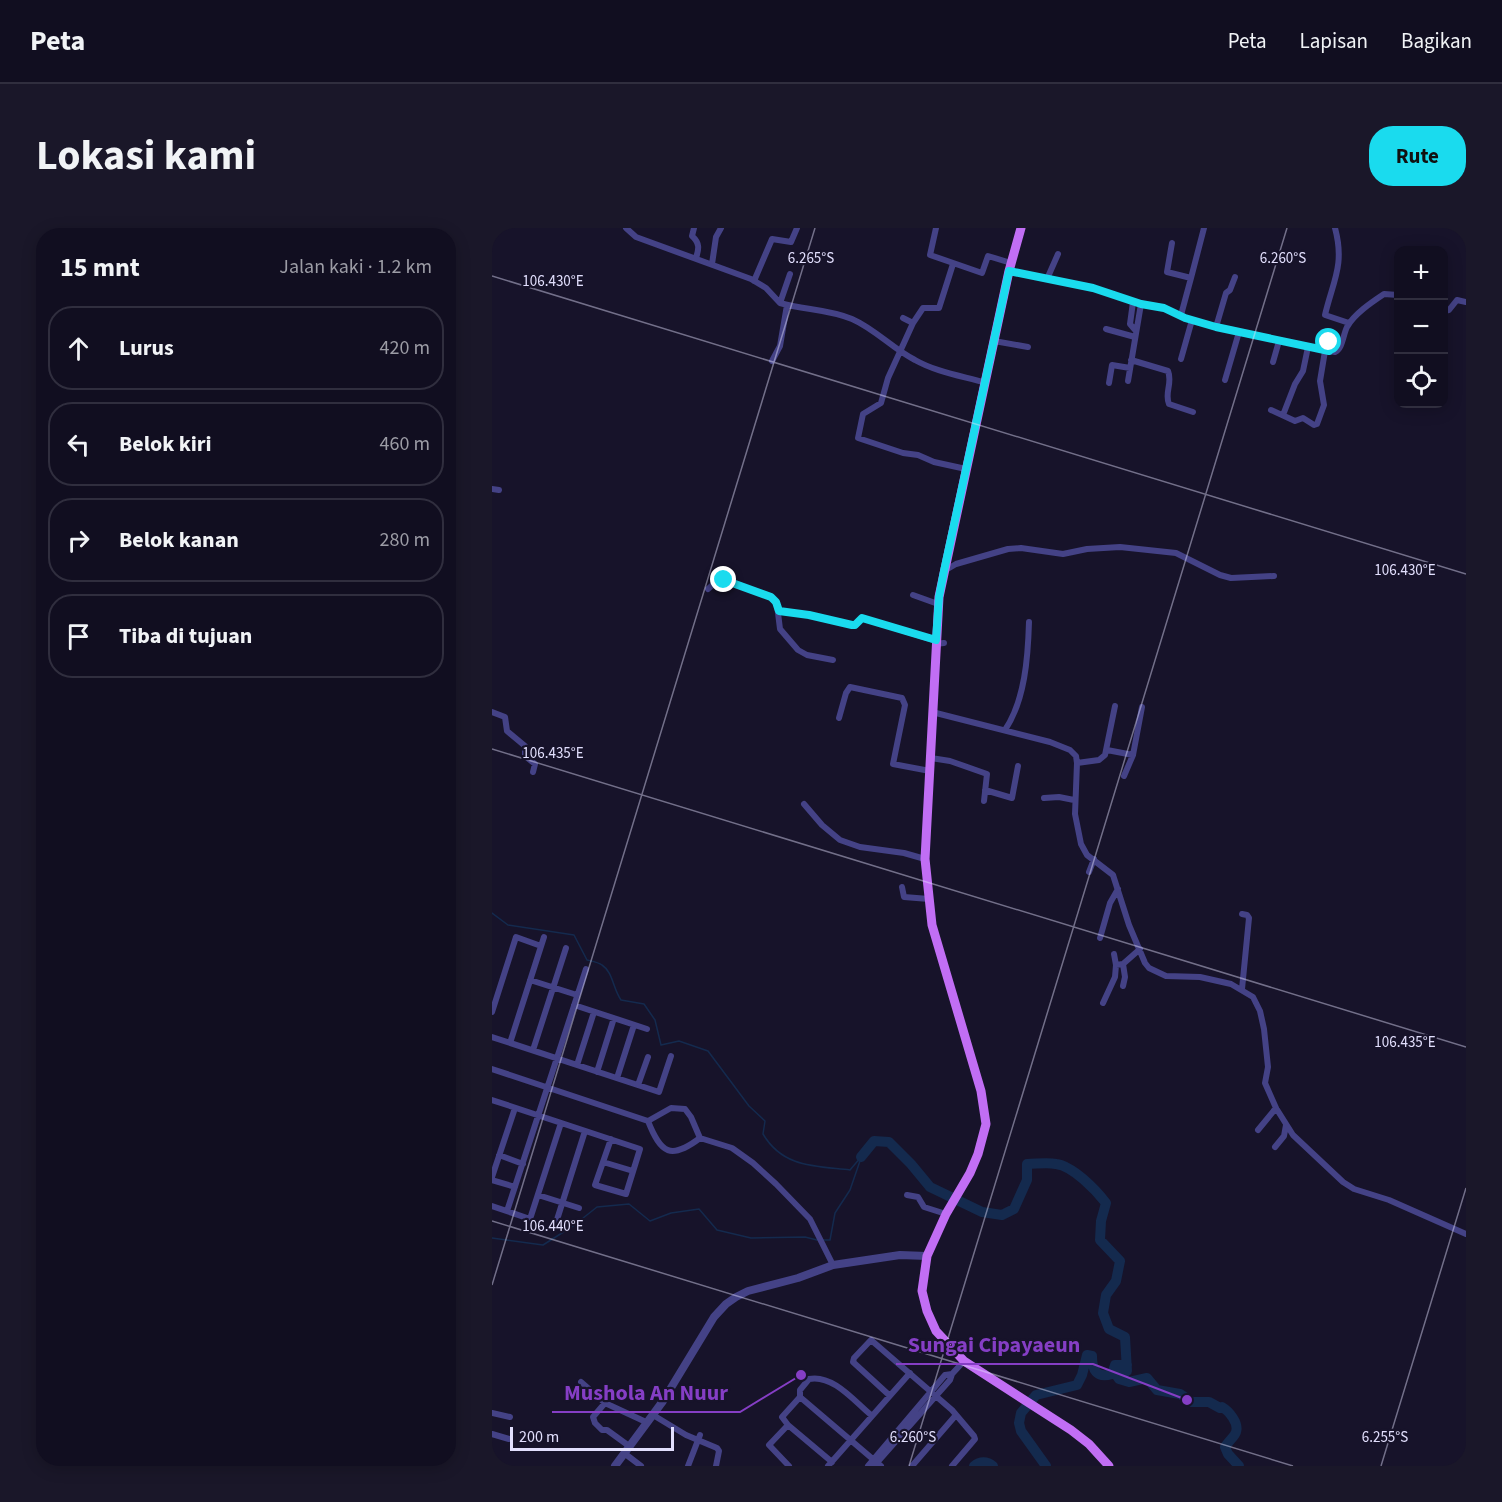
<!DOCTYPE html>
<html lang="id">
<meta charset="utf-8">
<style>
:root{--surface:#110e20;--page:#1a1729;--text:#f1f3f6;--muted:#9c9ca5;--line:#302e3e;--accent:#1adbee}
body{margin:0;font-family:"Source Sans 3",sans-serif;background:var(--page);color:var(--text)}
.controls{position:absolute;right:18px;top:18px;display:grid;overflow:hidden;border-radius:12px;box-shadow:0 3px 15px #0003}
.controls button{width:54px;height:54px;display:grid;place-items:center;padding:0;border:0;border-bottom:2px solid var(--line);background:var(--surface);color:var(--text);font:30px sans-serif}
.scale{position:absolute;left:18px;bottom:15px;width:164px;box-sizing:border-box;padding-left:6px;border:3px solid #e2dffd;border-top:0;font-size:16px;line-height:21px;white-space:nowrap;color:#e2dffd;-webkit-text-stroke:4px #17132a;paint-order:stroke}
.stop{position:absolute;width:18px;height:18px;margin:-14px;border:4px solid #1adbee;border-radius:50%;background:#fff}
.stop.end{background:#1adbee;border-color:#fff;box-shadow:0 2px 6px #0008}
.list{margin:0;padding:0;list-style:none}
h2{display:flex;justify-content:space-between;align-items:center;height:78px;margin:0;padding:0 24px;font-size:26px}
h2 small{font-size:20px;font-weight:400;color:var(--muted)}
.list li{display:grid;grid-template-columns:39px 1fr auto;gap:18px;align-items:center;box-sizing:border-box;height:84px;margin:0 12px 12px;padding:0 12px;border:2px solid var(--line);border-radius:24px}
.list b{display:block;font-size:22px;white-space:nowrap}
.list em{font-size:20px;font-style:normal;color:var(--muted)}
.icon{flex:none;width:33px;height:33px;fill:none;stroke:currentColor;stroke-width:2;stroke-linecap:round;stroke-linejoin:round}
.map{position:relative;flex:none;width:974px;height:1238px;overflow:hidden;border-radius:24px}
header{display:flex;align-items:center;gap:36px;box-sizing:border-box;height:84px;padding:0 30px;background:var(--surface);border-bottom:2px solid var(--line)}
header strong{font-size:28px}
nav{display:flex;gap:33px;margin-inline-start:auto;font-size:21px}
.intro{display:flex;align-items:center;justify-content:space-between;box-sizing:border-box;height:144px;padding:0 36px}
h1{margin:0;font-size:42px}
.button{padding:15px 27px;border-radius:24px;background:var(--accent);color:#111;font-size:21px;font-weight:700}
main{display:flex;gap:36px;padding:0 36px}
aside{flex:1;background:var(--surface);border-radius:24px;box-shadow:0 3px 15px #0003}
.map>svg:first-child{display:block}
</style>
<header>
<strong>Peta</strong>
<nav><a>Peta</a><a>Lapisan</a><a>Bagikan</a></nav>
</header>
<div class="intro"><h1>Lokasi kami</h1><a class="button">Rute</a></div>
<main>
<aside>
<h2>15 mnt<small>Jalan kaki · 1.2 km</small></h2>
<ul class="list">
<li><svg class="icon" aria-label="ahead" viewBox="0 0 24 24"><path d="M12 20V5M6 11l6-6 6 6"/></svg><div><b>Lurus</b></div><em>420 m</em></li>
<li><svg class="icon" aria-label="left" viewBox="0 0 24 24"><path d="M17 20v-9H6M10 6l-5 5 5 5"/></svg><div><b>Belok kiri</b></div><em>460 m</em></li>
<li><svg class="icon" aria-label="right" viewBox="0 0 24 24"><path d="M7 20v-9h11M14 6l5 5-5 5"/></svg><div><b>Belok kanan</b></div><em>280 m</em></li>
<li><svg class="icon" aria-label="arrive" viewBox="0 0 24 24"><path d="M6 21V4h12l-3 4 3 4H6"/></svg><div><b>Tiba di tujuan</b></div></li>
</ul>
</aside>
<div class="map">
<svg width="974" height="1238" viewBox="0 0 974 1238">
<rect width="100%" height="100%" fill="#17132a"/>
<g fill="none" stroke-linecap="round" stroke-linejoin="round">
<path stroke="#142a4e" stroke-width="1.5" d="M0,685L16,697L82,707L95,732C99,733 106,734 110,737C121,744 121,761 129,772L152,776L163,792L169,817L187,813L216,823L257,878L273,893L271,906C291,940 324,938 358,942L369,929
M0,1010L51,1017L81,998L105,979L137,976L158,993L179,985L207,981L225,1002L259,1010L313,1009L325,1012
M330,1012H338L343,985L358,962L369,930"/>
<path stroke="#142a4e" stroke-width="10" d="M369,929L382,913L397,914L419,936L438,959L490,984L510,987L522,981L535,952V936C544,936 555,934 564,936C581,938 604,962 614,975L609,993L608,1012L628,1033L624,1053L614,1067L611,1085L617,1101L633,1109L635,1143L625,1148L627,1151L637,1154L655,1150L665,1162L688,1166L700,1174H717L728,1180L730,1179C737,1183 747,1195 744,1204C743,1208 736,1214 733,1219L736,1226L747,1238
M482,1238C488,1233 495,1233 501,1238
M554,1238L529,1203L527,1195L529,1185L544,1167L585,1157L590,1147L595,1127L600,1128C600,1141 604,1151 620,1146L623,1137H635"/>
<path stroke="#444286" stroke-width="6" d="M134,0L144,9L259,51L274,60L288,75C312,82 336,81 360,91C383,101 401,121 423,132C444,144 470,148 494,155
M202,0L200,8C208,15 207,21 204,30
M444,0L438,27L490,45L496,28L519,35
M843,0C853,37 841,53 833,87L857,95
M680,15L675,44L699,50L712,0
M220,36L224,9L229,0
M517,43L601,60L649,76L672,80L693,90L724,99L843,124C851,120 851,107 855,99C862,86 880,74 892,66L906,67
M555,51L566,26
M262,53L280,11L299,14L305,0
M641,74L638,96L644,103
M288,75L298,46
M952,83L957,82L965,72L974,74
M689,87L699,50
M411,90L421,95L396,150L389,175L371,186L366,210L411,225L426,227L442,234L474,241
M421,95L431,80H447L461,36
M724,99L734,65L738,62L743,49
M614,101L643,109
M831,104L832,112L838,114L837,123
M502,113L536,119
M689,131L700,92
M639,132L676,143C681,155 672,165 677,176L701,184
M280,133L288,118L295,77
M781,134L787,113
M733,152L747,104
M636,153L649,76
M617,155L620,137L638,140
M779,182L803,193L811,190L822,197L825,196L832,177L828,153L833,123
M791,187L803,156L811,143L816,119
M0,261L7,262
M452,343L464,336L516,321L529,320L571,326L595,321L628,319L684,325L728,347L739,350L782,348
M216,361L225,353L232,352L279,369L285,377L288,401L306,422L315,427L341,432
M421,367L446,376
M287,383L317,387L360,397H363L370,390L444,413
M443,416L452,415
M0,484L13,489L15,503L33,518V528L43,536L41,544
M440,484L558,514L578,522L584,528L585,535L583,586L589,616L595,627L621,647L637,697L653,735L657,740L674,748L708,749L739,756L761,769L768,783L772,801L776,839L773,855L784,880L801,907L851,954L862,961L897,972L974,1006
M347,490L354,465L358,459L410,470L413,477L401,536L438,543
M513,502C533,472 536,429 537,394
M615,522L641,527L650,479
M439,530L458,533L495,546L492,573
M585,535L607,532L613,527L623,478
M632,548L641,527
M493,562L520,570L526,538
M552,570L567,569L582,572
M312,576L330,597L348,612L368,619L412,625L433,631
M597,644L602,631
M410,659L412,669L437,671
M608,710L618,675L626,661
M622,726L624,737
M38,752L85,767
M631,758L633,749L631,736L648,721
M750,761L757,690L755,687L750,686
M611,775L623,749L624,737L631,736
M82,777L155,801
M0,784L24,709L49,718
M0,809L167,864L179,828
M18,815L52,709
M41,822L74,720
M85,837L102,784
M0,841L156,893L179,880L193,881L199,889L208,910L240,920L261,935L284,956L318,991L341,1037
M105,844L122,790
M125,850L142,797
M146,857L156,829
M0,872L148,921L134,966L103,957L119,911
M156,893C169,926 179,932 208,910
M766,902L784,880
M783,919L792,908L794,897
M7,927L31,936
M111,934L141,943
M0,949L23,880
M0,952L23,959
M46,967L87,980
M415,967L426,969L432,979L454,986
M0,978L38,991L69,895
M15,983L94,741
M63,998L93,903
M89,1154L113,1175L154,1194
M397,1167L361,1134L362,1130L379,1112L460,1182L482,1208L483,1211L460,1238
M308,1169L389,1238
M113,1175L101,1189L103,1195L110,1202H115L137,1218
M0,1185L18,1189
M161,1187L194,1207L225,1220L227,1223L224,1238
M296,1197L340,1234
M0,1206L17,1211
M132,1225L149,1238
M196,1238L208,1207
M297,1238L277,1217L296,1197L290,1189L308,1169V1162L317,1151C341,1146 363,1174 379,1187
M336,1238L418,1145
M376,1238L453,1147L460,1146L472,1133
M382,1238L458,1152L460,1146
M420,1238L464,1187"/>
<path stroke="#444286" stroke-width="8" d="M123,1238L171,1173L222,1089L234,1076L244,1069L256,1063L306,1050L341,1037L408,1027L435,1028"/>
<path stroke="#c16ef4" stroke-width="9" d="M529,0L517,43L447,369L433,631L440,697L489,863L494,896L486,926L478,945L454,986L435,1028L430,1063L435,1083L444,1103L472,1133L579,1202L597,1216L617,1238"/>
</g>
<g fill="none" stroke-linecap="round" stroke-linejoin="round">
<path stroke="#1adbee" stroke-width="8" d="M232,352L279,369L284,374L287,383L317,387L360,397H363L370,390L444,412L447,369L452,343L517,43L601,60L649,76L672,80L693,90L724,99L837,123V114"/>
</g>
<path fill="none" stroke="#e2dffd" stroke-width="1.5" stroke-opacity="0.45" d="M0,48L974,346M0,521L974,819M0,993L801,1238M0,1057L323,0M417,1238L795,0M889,1238L974,960"/>
<g font-size="15" text-anchor="middle" fill="#e2dffd" stroke="#17132a" stroke-width="4.5" stroke-linejoin="round" paint-order="stroke">
<text x="319" y="35">6.265°S</text>
<text x="791" y="35">6.260°S</text>
<text x="61" y="58">106.430°E</text>
<text x="913" y="347">106.430°E</text>
<text x="61" y="530">106.435°E</text>
<text x="913" y="819">106.435°E</text>
<text x="61" y="1003">106.440°E</text>
<text x="421" y="1214">6.260°S</text>
<text x="893" y="1214">6.255°S</text>
</g>
<path fill="none" stroke="#853ec5" stroke-width="2" d="M695 1172L601 1136H404M309 1147L248 1184H60"/>
<g fill="#853ec5" stroke="#17132a" stroke-width="2">
<circle cx="695" cy="1172" r="6"/>
<circle cx="309" cy="1147" r="6"/>
</g>
<g font-size="22" text-anchor="middle" font-weight="bold" fill="#853ec5" stroke="#17132a" stroke-width="4.5" stroke-linejoin="round" paint-order="stroke">
<text x="502" y="1124">Sungai Cipayaeun</text>
<text x="154" y="1172">Mushola An Nuur</text>
</g>
</svg>
<div class="controls">
<button>+</button>
<button>−</button>
<button><svg class="icon" aria-label="locate" viewBox="0 0 24 24"><circle cx="12" cy="12" r="6"/><path d="M12 2v4M12 18v4M2 12h4M18 12h4"/></svg></button>
</div>
<div class="scale">200 m</div>
<div class="stop" style="left:837px;top:114px"></div>
<div class="stop end" style="left:232px;top:352px"></div>
</div>
</main>
